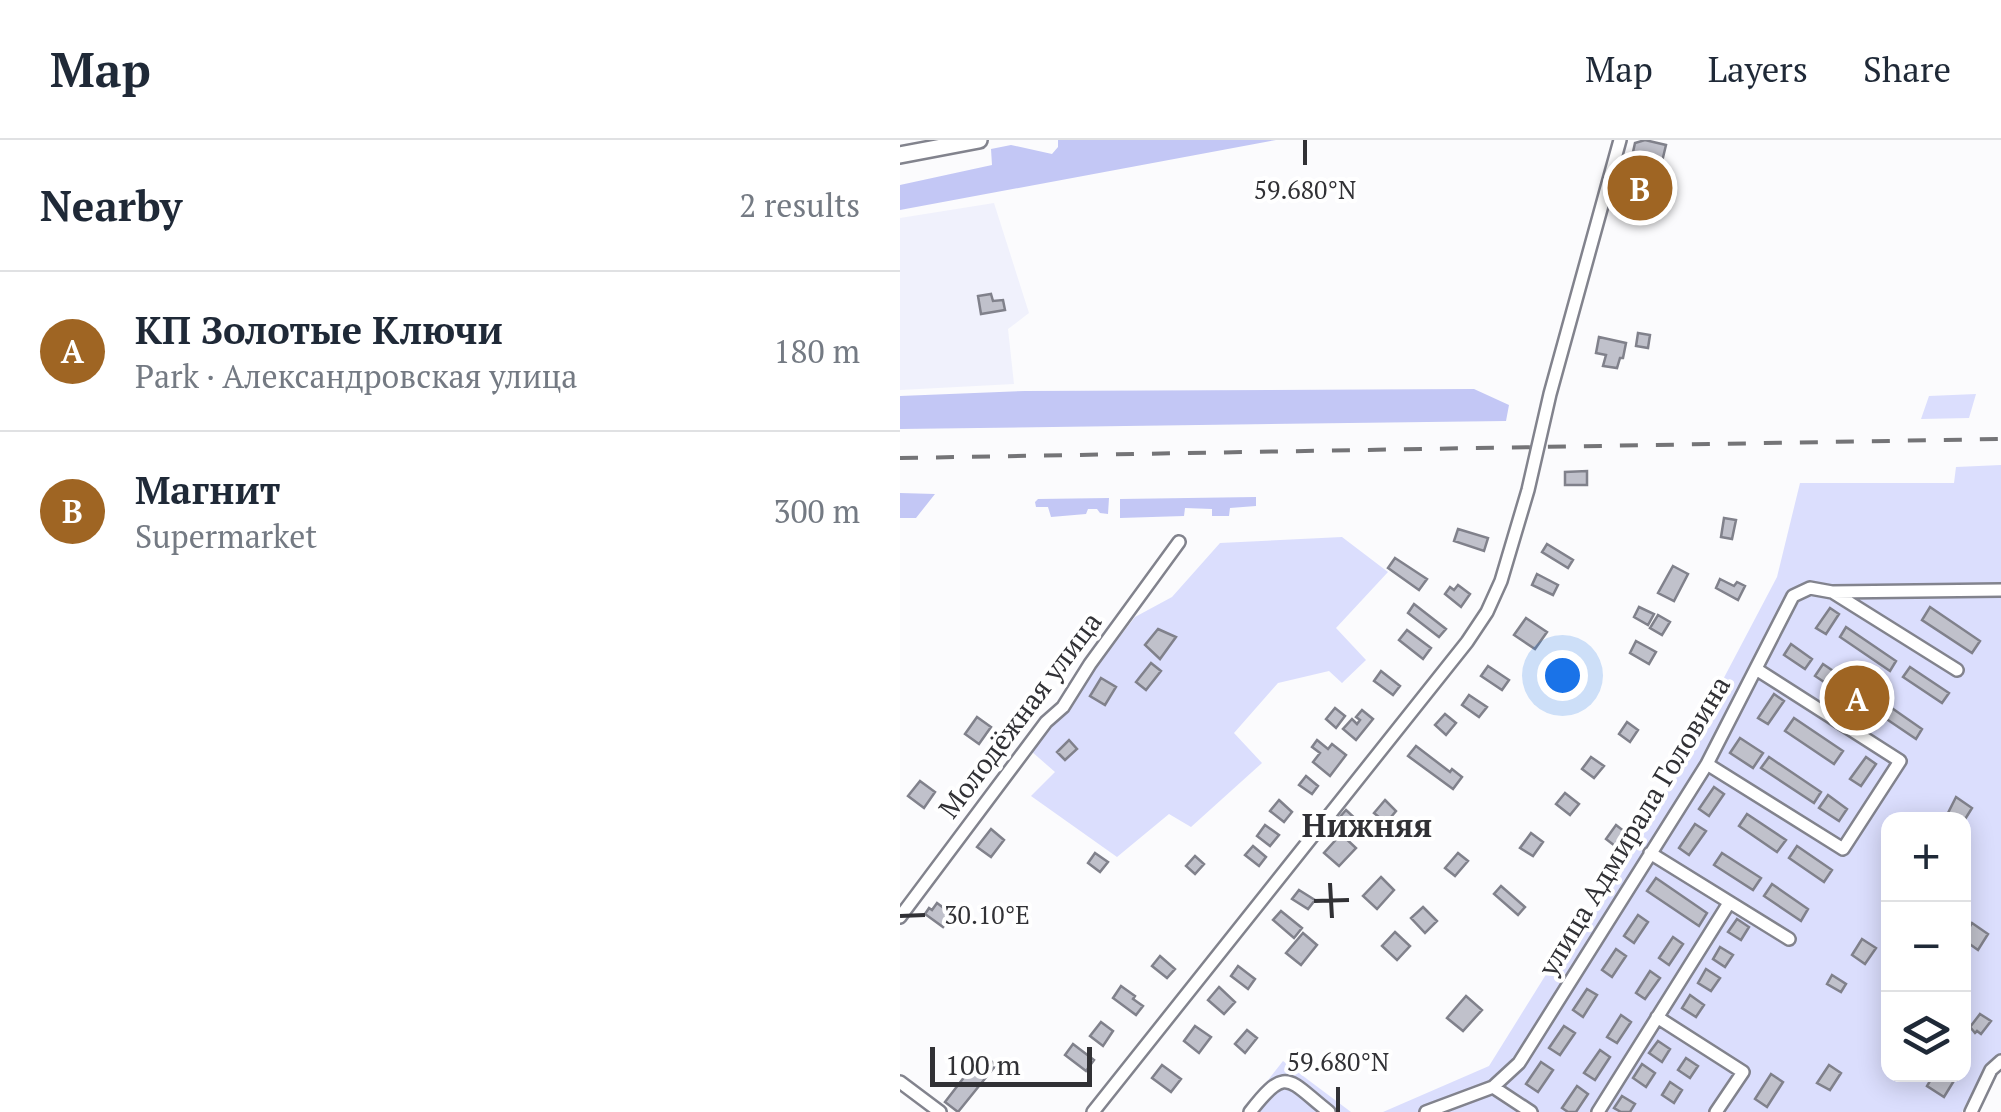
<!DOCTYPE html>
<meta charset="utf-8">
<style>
:root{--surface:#fff;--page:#f2f2f3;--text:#1f2937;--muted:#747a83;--line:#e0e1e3;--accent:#9f6523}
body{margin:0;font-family:"PT Serif",serif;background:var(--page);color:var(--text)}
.controls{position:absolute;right:30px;bottom:30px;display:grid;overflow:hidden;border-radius:20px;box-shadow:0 5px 25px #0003}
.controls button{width:90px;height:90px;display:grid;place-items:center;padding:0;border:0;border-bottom:2px solid var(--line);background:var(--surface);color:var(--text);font:50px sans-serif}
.scale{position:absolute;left:30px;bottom:25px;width:162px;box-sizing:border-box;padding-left:10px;border:5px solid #313135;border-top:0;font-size:28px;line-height:35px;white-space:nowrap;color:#313135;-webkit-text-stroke:8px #fff;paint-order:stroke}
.you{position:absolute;left:662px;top:535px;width:35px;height:35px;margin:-25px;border:8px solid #fff;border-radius:50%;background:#1a73e8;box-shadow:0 0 0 15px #1a73e833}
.badge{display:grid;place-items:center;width:65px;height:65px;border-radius:50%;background:var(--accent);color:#fff;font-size:32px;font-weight:700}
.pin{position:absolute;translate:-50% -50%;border:5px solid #fff;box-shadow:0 2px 10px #0006}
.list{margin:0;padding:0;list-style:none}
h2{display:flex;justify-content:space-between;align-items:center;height:130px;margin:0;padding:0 40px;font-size:42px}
h2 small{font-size:32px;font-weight:400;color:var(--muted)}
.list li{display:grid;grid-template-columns:65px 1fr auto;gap:30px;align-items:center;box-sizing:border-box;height:160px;padding:0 40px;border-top:2px solid var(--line)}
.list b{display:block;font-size:38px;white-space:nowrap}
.list p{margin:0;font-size:32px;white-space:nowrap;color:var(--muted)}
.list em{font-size:32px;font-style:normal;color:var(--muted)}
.icon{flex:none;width:55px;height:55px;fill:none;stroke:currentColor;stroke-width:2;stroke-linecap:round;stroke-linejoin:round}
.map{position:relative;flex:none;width:1101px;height:972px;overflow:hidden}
header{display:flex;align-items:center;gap:60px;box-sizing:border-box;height:140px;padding:0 50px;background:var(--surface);border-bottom:2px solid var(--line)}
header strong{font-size:48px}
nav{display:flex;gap:55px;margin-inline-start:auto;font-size:35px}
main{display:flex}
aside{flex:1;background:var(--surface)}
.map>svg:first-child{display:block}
</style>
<header>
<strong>Map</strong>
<nav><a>Map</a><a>Layers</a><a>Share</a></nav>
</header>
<main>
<aside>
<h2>Nearby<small>2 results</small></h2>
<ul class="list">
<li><span class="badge">A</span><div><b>КП Золотые Ключи</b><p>Park · Александровская улица</p></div><em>180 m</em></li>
<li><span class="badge">B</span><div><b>Магнит</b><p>Supermarket</p></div><em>300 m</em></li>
</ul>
</aside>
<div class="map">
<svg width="1101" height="972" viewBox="0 0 1101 972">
<rect width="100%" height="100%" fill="#fbfbfd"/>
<path fill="#f0f1fc" d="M94,63L129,173L108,189L114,244L0,250V78Z"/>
<path fill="#dbdefd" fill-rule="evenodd" d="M1076,254L1069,278L1021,279L1029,256Z
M1101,325V914L1082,933L1062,972H483L589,926L660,812L718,739L877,437L900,343H1054L1056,327ZM988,680H1064V934H988Z
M442,397L488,432L436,488L466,520L442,543L429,531L378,543L334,593L362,623L291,687L269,674L217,717L131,656L155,632L131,611L235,477L272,457L320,403Z
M383,921L451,972H343Z"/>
<path fill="#c3c7f5" d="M158,0H376L0,70V45L92,25L91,9L111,5L152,14L158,7Z
M574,249L609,265L606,281L0,289V256L125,251Z
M0,353L35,354L16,378H0Z
M356,357V366L330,368L329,376H312V369L285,368L284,376L220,378V359Z
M209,358L208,374L200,373L197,369H188L186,374L151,377L148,367H136L135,362L138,359Z"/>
<path fill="#c0c1cb" stroke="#80818b" stroke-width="2.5" d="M745,0L766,5L750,72L721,66L735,3Z
M91,154L93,161L103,160L105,170L81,174L78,156Z
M738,193L750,195L748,208L736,206Z
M699,197L726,203L723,218H720L717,228L703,226L706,215L696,213Z
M687,331V345H665V332Z
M824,378L836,380L832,399L821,397Z
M558,389L588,398L584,411L554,401Z
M647,404L673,420L668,428L642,412Z
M495,418L527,439L519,450L488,428Z
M773,426L788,434L774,461L758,453Z
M637,434L658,445L653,455L632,445Z
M820,439L834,446L837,442L845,446L838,460L816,448Z
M558,445L570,454L561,467L545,454L550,447L554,450Z
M514,464L546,489L539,497L508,473Z
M739,467L754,474L748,485L734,477Z
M1030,467L1080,501L1072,513L1022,480Z
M930,468L939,474L926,494L916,488Z
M758,475L770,482L762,495L750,488Z
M626,478L647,492L635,509L614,495Z
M946,487L996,521L990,531L940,497Z
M258,489L276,497L260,519L245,505Z
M507,490L531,508L523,519L499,500Z
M736,501L756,512L749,524L730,513Z
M891,504L912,519L905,529L884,515Z
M251,523L261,531L246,550L236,542Z
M923,524L973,558L965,569L915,536Z
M588,526L609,540L602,550L581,536Z
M1010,527L1049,553L1042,563L1003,537Z
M481,531L500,546L493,555L474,541Z
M201,538L216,547L205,565L190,556Z
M874,554L884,561L868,584L858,578Z
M569,555L587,567L579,577L562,565Z
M986,564L1022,589L1016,599L979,574Z
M435,568L445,576L436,588L426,579Z
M462,570L473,579L456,600L443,589L452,579L457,584L460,580L456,577Z
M545,574L556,583L546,595L535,585Z
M77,577L91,587L79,604L65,594Z
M894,578L943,611L934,624L885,591Z
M727,582L738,590L730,602L719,594Z
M840,598L863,613L853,628L830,613Z
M169,600L177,609L165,620L157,612Z
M417,600L428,609L432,604L446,615L430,636L413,622L420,613L412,607Z
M516,606L550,632L552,629L562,637L553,649L508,616Z
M691,617L704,626L694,638L682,629Z
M869,617L921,652L914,663L861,628Z
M966,617L976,624L961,646L950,639Z
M406,636L418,646L412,654L399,645Z
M20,641L35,652L24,668L8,656Z
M814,647L824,654L809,676L799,669Z
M665,653L679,664L670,675L656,664Z
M928,655L947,669L939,681L919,668Z
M1056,657L1072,668L1064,681L1045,679Z
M379,660L392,672L384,682L370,671Z
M485,660L496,671L486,683L474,673Z
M446,670L458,681L451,689L439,678Z
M847,674L886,700L877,712L839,686Z
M795,684L806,691L789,715L779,708Z
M365,685L379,695L370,706L357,696Z
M716,685L725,692L715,706L706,699Z
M91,689L104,700L91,717L77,707Z
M631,693L643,702L633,716L620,708Z
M441,694L456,708L439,726L424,713Z
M353,706L366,717L359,726L345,715Z
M897,706L932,730L924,742L889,718Z
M195,713L208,722L200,732L188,723Z
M558,713L568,721L555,736L545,728Z
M822,713L861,738L853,750L814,725Z
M295,716L304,724L295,734L286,726Z
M481,737L494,750L477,769L463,756Z
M756,738L807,773L799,786L747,751Z
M872,744L908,769L901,781L864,756Z
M601,746L625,767L618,775L594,754Z
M399,750L415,760L408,769L392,759Z
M37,763L53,775L43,787L25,774L29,768L32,770Z
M523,767L537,781L525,793L511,778Z
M381,771L402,788L394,798L373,780Z
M738,775L748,782L734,803L724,796Z
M837,779L849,787L841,800L828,792Z
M1072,783L1088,794L1078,810L1064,800V796Z
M495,792L510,806L497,820L482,806Z
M403,793L417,805L401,825L386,813Z
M773,797L783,804L769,825L759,818Z
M962,799L976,808L965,824L952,815Z
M820,807L833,815L825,827L813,819Z
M716,809L726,816L712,837L702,830Z
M260,816L275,829L267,838L252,826Z
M338,826L355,839L348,849L331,836Z
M806,829L820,838L811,851L798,843Z
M750,831L760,838L745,859L736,853Z
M932,835L946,844L941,852L927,844Z
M221,846L235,856L233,859L243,866L236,875L213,858Z
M319,847L335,862L324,874L308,860Z
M687,849L697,855L683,877L673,870Z
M790,855L804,865L796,877L782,868Z
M566,856L582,870L563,891L547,878Z
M1080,874L1091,881L1081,894L1077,891L1075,893L1070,887Z
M721,875L731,882L717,903L707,897Z
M201,882L213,891L203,906L190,896Z
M295,886L311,897L299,913L284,901Z
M664,886L675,893L660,915L649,908Z
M347,890L357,898L345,913L335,904Z
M758,901L770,909L762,922L749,913Z
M173,904L194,920L186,931L165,915Z
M700,910L710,917L695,940L684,933Z
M82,914L96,925L58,972L45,962Z
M786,918L798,926L790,938L778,930Z
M641,922L653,930L638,952L626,944Z
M742,924L755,933L746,947L733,938Z
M262,925L281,939L271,952L252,938Z
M929,925L941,933L930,950L917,943Z
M871,934L883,942L867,967L855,959Z
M1034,934H1048L1055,939L1044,957L1027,946Z
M770,942L782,950L774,963L762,955Z
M677,946L688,954L676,972H668L662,968Z
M722,956L735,964L730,972H721L714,968Z"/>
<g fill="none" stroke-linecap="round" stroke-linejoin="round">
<defs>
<path id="minor" d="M934,453L1057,530
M807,624L943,709L1000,621L856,529
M750,713L889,799
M0,777L146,582L163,567L190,524L279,402
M757,877L843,932L816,972
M0,942L40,972
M593,947L631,972
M193,972L567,502L587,472L601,441L628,350L650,254L720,0
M350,972C387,924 388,940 429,972
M526,972L593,947L619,923L807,624L893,456L910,448L932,452L1101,450
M698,972L829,763
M1071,972L1091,930L1101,921"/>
<path id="major" d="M0,15L79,0"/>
</defs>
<use href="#minor" stroke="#82838d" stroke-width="16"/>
<use href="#major" stroke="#82838d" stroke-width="20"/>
<use href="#minor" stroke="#fff" stroke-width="11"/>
<use href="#major" stroke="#fff" stroke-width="15"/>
<path stroke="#747477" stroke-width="4" stroke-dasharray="18 18" stroke-linecap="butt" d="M0,318L1101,299"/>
</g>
<path fill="none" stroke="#313135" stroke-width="4" d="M405,0V25M430,743L432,778M414,761L449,760M0,776L25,775M438,947V972"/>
<g text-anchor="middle" stroke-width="8" stroke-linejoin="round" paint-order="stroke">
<g font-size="28" fill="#313135" stroke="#fff">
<text transform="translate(120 575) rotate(-53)" y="10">Молодёжная улица</text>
<text transform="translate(734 686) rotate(-59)" y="10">улица Адмирала Головина</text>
</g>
<g font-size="32" font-weight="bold" fill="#313135" stroke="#fff">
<text x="467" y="697">Нижняя</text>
</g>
</g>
<g font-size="25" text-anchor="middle" fill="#313135" stroke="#fff" stroke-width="8" stroke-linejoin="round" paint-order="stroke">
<text x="405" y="59">59.680°N</text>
<text x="87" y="784">30.10°E</text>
<text x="438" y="931">59.680°N</text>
</g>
</svg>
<div class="controls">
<button>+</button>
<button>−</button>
<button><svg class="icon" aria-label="layers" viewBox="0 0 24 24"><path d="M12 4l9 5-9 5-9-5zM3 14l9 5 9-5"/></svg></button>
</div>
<div class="scale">100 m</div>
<div class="you"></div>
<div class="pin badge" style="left:957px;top:558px">A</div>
<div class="pin badge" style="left:740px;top:48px">B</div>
</div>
</main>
